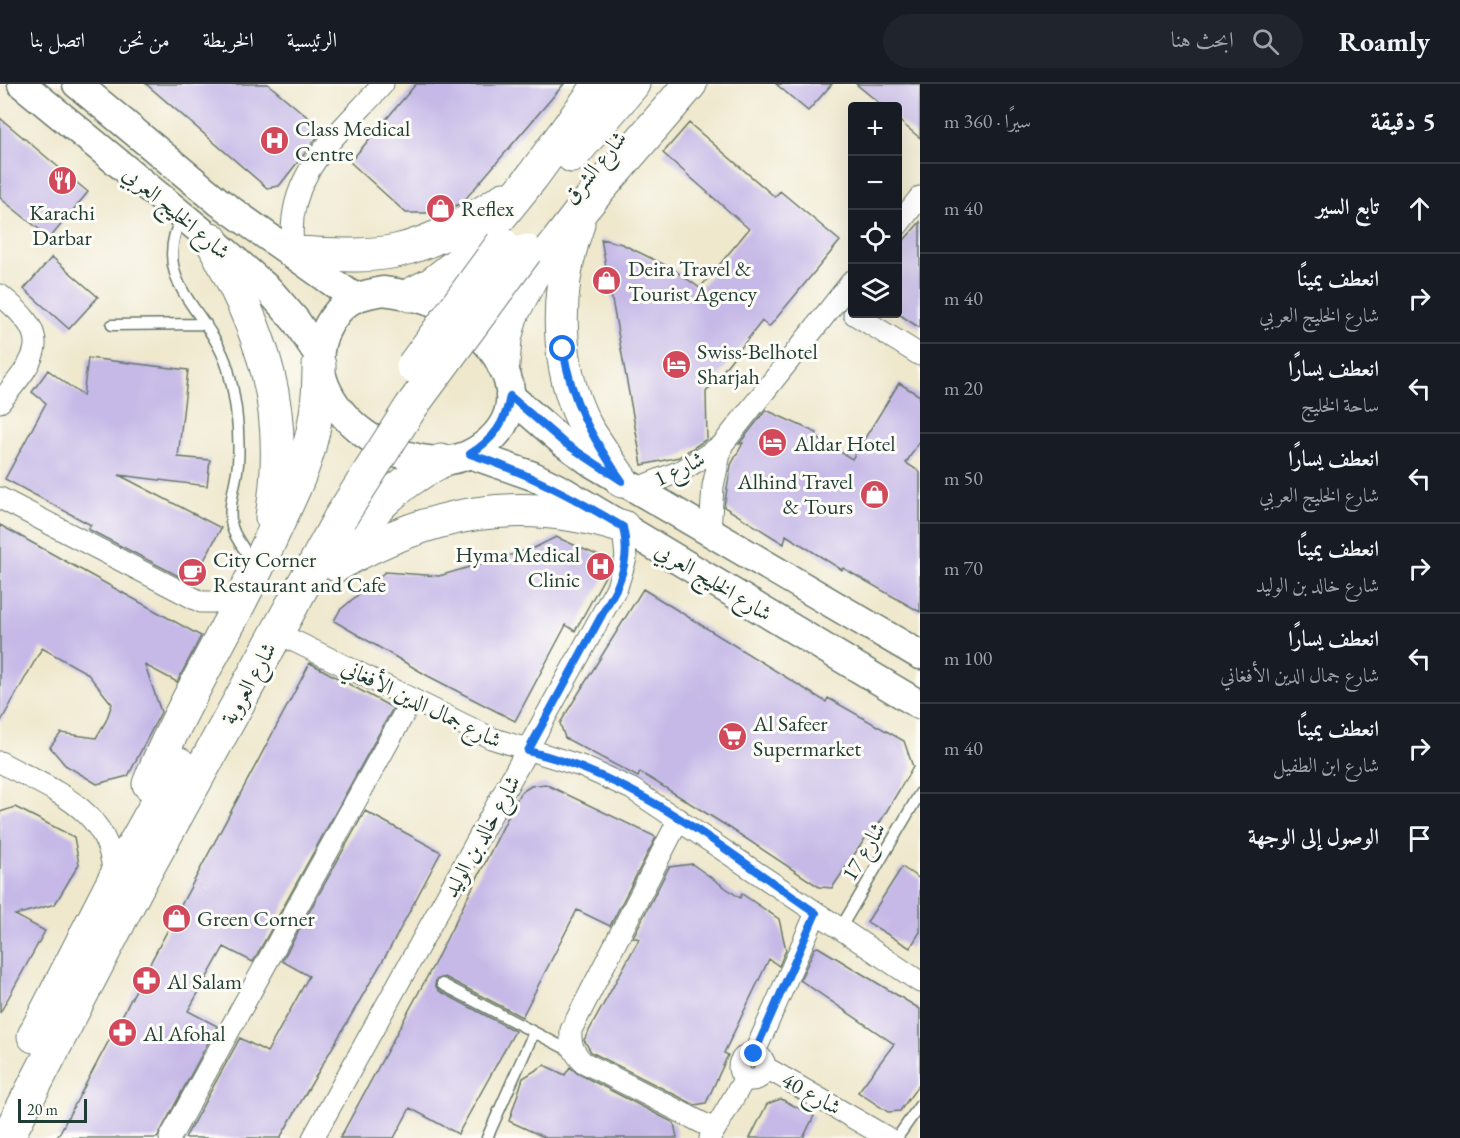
<!DOCTYPE html>
<html lang="ar">
<meta charset="utf-8">
<style>
:root{--surface:#171b24;--page:#20242c;--text:#f1f3f6;--muted:#9ea1a6;--line:#363941}
body{margin:0;font-family:"EB Garamond",Amiri,serif;background:var(--page);color:var(--text);direction:rtl}
.controls{position:absolute;right:18px;top:18px;display:grid;overflow:hidden;border-radius:6px;box-shadow:0 6px 24px #0002}
.controls button{width:54px;height:54px;display:grid;place-items:center;padding:0;border:0;border-bottom:2px solid var(--line);background:var(--surface);color:var(--text);font:30px sans-serif}
.scale{position:absolute;left:18px;bottom:15px;width:69px;box-sizing:border-box;padding-left:6px;border:3px solid #1f3d34;border-top:0;font-size:16px;line-height:21px;white-space:nowrap;color:#1f3d34;-webkit-text-stroke:4px #fdfcf7;paint-order:stroke}
.stop{position:absolute;width:18px;height:18px;margin:-14px;border:4px solid #1a73e8;border-radius:50%;background:#fff}
.stop.end{background:#1a73e8;border-color:#fff;box-shadow:0 2px 6px #0008}
.list{margin:0;padding:0;list-style:none}
h2{display:flex;justify-content:space-between;align-items:center;height:78px;margin:0;padding:0 24px;font-size:26px}
h2 small{font-size:20px;font-weight:400;color:var(--muted)}
.list li{display:grid;grid-template-columns:39px 1fr auto;gap:18px;align-items:center;box-sizing:border-box;height:90px;padding:0 24px;border-top:2px solid var(--line)}
.list b{display:block;font-size:22px;white-space:nowrap}
.list p{margin:0;font-size:20px;white-space:nowrap;color:var(--muted)}
.list em{font-size:20px;font-style:normal;color:var(--muted)}
.icon{flex:none;width:33px;height:33px;fill:none;stroke:currentColor;stroke-width:2;stroke-linecap:round;stroke-linejoin:round}
.map{position:relative;flex:none;width:920px;height:1054px;overflow:hidden;direction:ltr}
header{display:flex;align-items:center;gap:36px;box-sizing:border-box;height:84px;padding:0 30px;background:var(--surface);border-bottom:2px solid var(--line)}
header strong{font-size:28px}
nav{display:flex;gap:33px;margin-inline-start:auto;font-size:21px}
.search{width:420px;height:54px;background:var(--page);display:flex;align-items:center;gap:15px;box-sizing:border-box;padding:0 21px;border-radius:33px;color:var(--muted);font-size:22px}
main{display:flex}
aside{flex:1;background:var(--surface)}
.map>svg:first-child{display:block}
</style>
<header>
<strong>Roamly</strong>
<div class="search"><svg class="icon" aria-label="search" viewBox="0 0 24 24"><circle cx="10" cy="10" r="6"/><path d="M15 15l6 6"/></svg>ابحث هنا</div>
<nav><a>الرئيسية</a><a>الخريطة</a><a>من نحن</a><a>اتصل بنا</a></nav>
</header>
<main>
<aside>
<h2>5 دقيقة<small>سيرًا · 360 m</small></h2>
<ul class="list">
<li><svg class="icon" aria-label="ahead" viewBox="0 0 24 24"><path d="M12 20V5M6 11l6-6 6 6"/></svg><div><b>تابع السير</b></div><em>40 m</em></li>
<li><svg class="icon" aria-label="right" viewBox="0 0 24 24"><path d="M7 20v-9h11M14 6l5 5-5 5"/></svg><div><b>انعطف يمينًا</b><p>شارع الخليج العربي</p></div><em>40 m</em></li>
<li><svg class="icon" aria-label="left" viewBox="0 0 24 24"><path d="M17 20v-9H6M10 6l-5 5 5 5"/></svg><div><b>انعطف يسارًا</b><p>ساحة الخليج</p></div><em>20 m</em></li>
<li><svg class="icon" aria-label="left" viewBox="0 0 24 24"><path d="M17 20v-9H6M10 6l-5 5 5 5"/></svg><div><b>انعطف يسارًا</b><p>شارع الخليج العربي</p></div><em>50 m</em></li>
<li><svg class="icon" aria-label="right" viewBox="0 0 24 24"><path d="M7 20v-9h11M14 6l5 5-5 5"/></svg><div><b>انعطف يمينًا</b><p>شارع خالد بن الوليد</p></div><em>70 m</em></li>
<li><svg class="icon" aria-label="left" viewBox="0 0 24 24"><path d="M17 20v-9H6M10 6l-5 5 5 5"/></svg><div><b>انعطف يسارًا</b><p>شارع جمال الدين الأفغاني</p></div><em>100 m</em></li>
<li><svg class="icon" aria-label="right" viewBox="0 0 24 24"><path d="M7 20v-9h11M14 6l5 5-5 5"/></svg><div><b>انعطف يمينًا</b><p>شارع ابن الطفيل</p></div><em>40 m</em></li>
<li><svg class="icon" aria-label="arrive" viewBox="0 0 24 24"><path d="M6 21V4h12l-3 4 3 4H6"/></svg><div><b>الوصول إلى الوجهة</b></div></li>
</ul>
</aside>
<div class="map">
<svg width="920" height="1054" viewBox="0 0 920 1054">
<rect width="100%" height="100%" fill="#fdfcf7"/>
<filter id="ink" filterUnits="userSpaceOnUse"><feTurbulence type="fractalNoise" baseFrequency=".0167" numOctaves="2"/><feDisplacementMap in="SourceGraphic" scale="12" xChannelSelector="R" yChannelSelector="G"/><feConvolveMatrix kernelMatrix="1 2 1 2 8 2 1 2 1" color-interpolation-filters="sRGB"/></filter>
<filter id="wash" filterUnits="userSpaceOnUse"><feTurbulence type="fractalNoise" baseFrequency=".008" numOctaves="4" result="noise"/><feDisplacementMap in="SourceGraphic" scale="24" xChannelSelector="R" yChannelSelector="G"/><feGaussianBlur stdDeviation="1.35" result="paint"/><feColorMatrix in="noise" values="0 0 0 0 0 0 0 0 0 0 0 0 0 0 0 0 0 1.4 0 .05"/><feComposite in="paint" operator="in"/></filter>
<g filter="url(#wash)">
<rect width="100%" height="100%" fill="#efe8cd"/>
<g id="blocks">
<path fill="#c6b9e7" d="M146,0H268L323,46L279,102L267,104Z
M416,0H564L462,119L440,129H406L350,78Z
M776,0H832L808,27Z
M856,0H920V54L897,35V22H883Z
M0,34L88,108L50,154L0,114Z
M689,39L775,113L780,107L840,157L769,243L762,237L706,308L707,355L679,373L642,381L601,155L622,160L671,184L700,204L749,145L663,69Z
M920,138V244L897,229V164Z
M52,173L98,213L69,245L24,205Z
M88,274L188,286L178,373L210,376L207,402L119,391L221,444L192,499L88,445L91,441L5,395L46,319L32,308L48,286L83,312Z
M899,299L920,312V356L906,379L920,388V528L843,484L842,486L786,451L784,460L724,423L731,381L743,359L739,360L766,326L817,349L815,353L852,375Z
M0,441L201,552L177,598L145,581L161,628L128,692L97,700L65,681L50,663L61,649L96,654L106,637L112,620L87,589L42,564L0,639Z
M556,453L606,475L610,483L575,547L566,541L515,637L428,592L334,537L340,526L385,488L439,492L534,464Z
M643,505L826,618L828,614L904,657L913,683L870,755L866,753L832,804L819,803L730,744L640,688L638,693L565,654L560,639Z
M310,579L393,624L253,878L224,863L188,927L217,942L157,1054H57Z
M545,700L656,753L610,842L577,826L522,933L445,893L436,896L435,901L439,907L515,947L458,1050L410,1024L394,1054H340L434,880L520,709L531,702Z
M15,723L74,753L79,780L55,820L15,831L45,847L0,929V728Z
M365,727L441,768L389,866L280,1054H185L240,954L267,968L309,892L282,877Z
M692,780L740,814L742,810L779,835L786,866L779,882L769,875L724,969L728,971L706,1019L695,1021L591,968L584,956L639,855L633,853L669,783Z
M902,783L920,795V848L910,864L867,838Z
M818,863L920,925V999L900,1027L888,1028L858,1008L894,960L800,896L815,864Z
M544,981L565,991L570,983L577,989L674,1039L677,1054H546L509,1037L523,994Z
M781,1015L814,1032L803,1054H750L767,1020Z"/>
</g>
</g>
<g filter="url(#ink)">
<use href="#blocks" fill-opacity="0" stroke="#68796a" stroke-width="1.5"/>
<g fill="none" stroke-linecap="round" stroke-linejoin="round">
<defs>
<path id="lane" d="M182,132C148,200 210,225 228,285C236,315 240,348 238,380C236,400 227,423 232,443C236,456 246,468 254,479
M112,241L206,240
M840,845L920,709
M442,900L574,969
M487,1054L534,948
M897,1054L920,1021"/>
<path id="street" d="M898,141L920,113
M294,169C281,92 337,53 383,0
M0,211C54,254 39,271 0,318
M854,230L920,271
M635,405L683,386L722,361L852,197
M0,414L201,518H230L243,514
M710,447L713,402L722,361
M294,557L491,654L581,682L632,705L920,898
M0,678C53,707 115,726 113,797
M679,735L571,946C570,960 573,968 583,978L714,1045
M754,970L816,829
M739 983a13 13 0 1 1 26 0a13 13 0 1 1-26 0Z
M765,983L888,1054
M170,1054L412,615
M313,1054L617,503L626,474L623,443
M710,1054L745,994"/>
<path id="secondary" d="M22,0L211,155L269,206L296,237L318,270
M77,0L219,118L355,214
M383,207C399,209 415,212 431,218C489,242 550,320 477,366C413,407 290,321 326,246C332,233 343,219 356,214C364,210 374,209 383,207Z
M510,312L563,358L592,379L920,571
M470,370L533,392L563,407L920,621"/>
<path id="primary" d="M572,72L633,0
M578,140C555,203 554,283 586,343C597,361 610,379 622,397
M211,155C263,252 290,322 272,433
M294,169C327,170 363,174 396,167C435,158 471,137 504,115
M410,211L432,200L469,171L532,93L600,0
M503,280L505,255L511,232L534,188L585,122L690,0
M340,476C364,431 395,401 441,377
M337,481C429,428 521,410 623,443
M149,700C181,620 229,546 265,467C297,397 320,362 319,281
M34,952L113,798L179,680
M7,1054L142,794L340,434"/>
</defs>
<use href="#lane" stroke="#68796a" stroke-width="13"/>
<use href="#street" stroke="#68796a" stroke-width="23"/>
<use href="#secondary" stroke="#68796a" stroke-width="31"/>
<use href="#primary" stroke="#68796a" stroke-width="35"/>
<use href="#lane" stroke="#fff" stroke-width="10"/>
<use href="#street" stroke="#fff" stroke-width="21"/>
<use href="#secondary" stroke="#fff" stroke-width="28"/>
<use href="#primary" stroke="#fff" stroke-width="33"/>
<defs>
<path id="primary-bridge" d="M413,282L502,160
M340,434L411,323L526,167"/>
</defs>
<use href="#primary-bridge" stroke="#68796a" stroke-width="35" stroke-linecap="butt"/>
<use href="#primary-bridge" stroke="#fff" stroke-width="33"/>
</g>
</g>
<g fill="none" stroke-linecap="round" stroke-linejoin="round" filter="url(#ink)">
<path stroke="#1a73e8" stroke-width="8" d="M563,265C572,319 591,352 622,397L563,358L510,312C505,339 494,355 470,370C526,388 573,413 623,443C628,465 626,482 617,503L528,667C640,694 723,765 816,829L754,970"/>
</g>
<defs>
<symbol id="hospital-disc" viewBox="-11 -11 22 22"><circle r="9.5" fill="#d1495b" stroke="#fdfcf7"/><path d="M-5-5h3v3.5h4V-5h3V5h-3V1.5h-4V5h-3Z" fill="#fff"/></symbol>
<symbol id="restaurant-disc" viewBox="-11 -11 22 22"><circle r="9.5" fill="#d1495b" stroke="#fdfcf7"/><path d="M-5-6h1v4h1v-4h1v4h1v-4h1v5L-1.5 .5V6h-2V.5L-5-1ZM5-6V6H3V1.5H1.5Q1.5-4 5-6Z" fill="#fff"/></symbol>
<symbol id="shop-disc" viewBox="-11 -11 22 22"><circle r="9.5" fill="#d1495b" stroke="#fdfcf7"/><path d="M-5-2.5h2.3a2.7 3.5 0 0 1 5.4 0H5L5.5 6h-11ZM-1.5-2.5h3a1.5 2.3 0 0 0-3 0Z" fill="#fff"/></symbol>
<symbol id="hotel-disc" viewBox="-11 -11 22 22"><circle r="9.5" fill="#d1495b" stroke="#fdfcf7"/><path d="M-6-4.5h1.5V1H6V5H4.5V3h-9V5H-6ZM-4 0a1.8 1.8 0 1 1 3.6 0ZM.5 0V-2.5h3Q6-2.5 6 0Z" fill="#fff"/></symbol>
<symbol id="cafe-disc" viewBox="-11 -11 22 22"><circle r="9.5" fill="#d1495b" stroke="#fdfcf7"/><path d="M-5.5-4.5H6V0H3Q3 3.5 0 3.5H-2.5Q-5.5 3.5-5.5 0ZM3-3.2v2h1.7v-2ZM-6 4.5H4V6H-6Z" fill="#fff"/></symbol>
<symbol id="supermarket-disc" viewBox="-11 -11 22 22"><circle r="9.5" fill="#d1495b" stroke="#fdfcf7"/><path d="M-6-5.5h2.5l.6 2H6L4.5 2H-2.5L-4.4-4H-6ZM-1.5 3.2a1.3 1.3 0 1 0 .1 0ZM3 3.2a1.3 1.3 0 1 0 .1 0Z" fill="#fff"/></symbol>
<symbol id="pharmacy-disc" viewBox="-11 -11 22 22"><circle r="9.5" fill="#d1495b" stroke="#fdfcf7"/><path d="M-2-6h4v4h4v4h-4v4h-4v-4h-4v-4h4Z" fill="#fff"/></symbol>
</defs>
<g fill-rule="evenodd">
<use href="#hospital-disc" x="258" y="40" width="33" height="33"/>
<use href="#restaurant-disc" x="46" y="80" width="33" height="33"/>
<use href="#shop-disc" x="424" y="108" width="33" height="33"/>
<use href="#shop-disc" x="590" y="180" width="33" height="33"/>
<use href="#hotel-disc" x="660" y="264" width="33" height="33"/>
<use href="#hotel-disc" x="756" y="342" width="33" height="33"/>
<use href="#shop-disc" x="858" y="394" width="33" height="33"/>
<use href="#hospital-disc" x="584" y="466" width="33" height="33"/>
<use href="#cafe-disc" x="176" y="472" width="33" height="33"/>
<use href="#supermarket-disc" x="716" y="636" width="33" height="33"/>
<use href="#shop-disc" x="160" y="818" width="33" height="33"/>
<use href="#pharmacy-disc" x="130" y="880" width="33" height="33"/>
<use href="#pharmacy-disc" x="106" y="932" width="33" height="33"/>
</g>
<g text-anchor="middle" stroke-width="6" stroke-linejoin="round" paint-order="stroke">
<g font-size="22" fill="#1f3d34" stroke="#fdfcf7" text-anchor="start">
<text x="295" y="52">Class Medical<tspan x="295" dy="25">Centre</tspan></text>
<text x="461" y="132">Reflex</text>
<text x="62" y="136" text-anchor="middle">Karachi<tspan x="62" dy="25">Darbar</tspan></text>
<text x="628" y="192">Deira Travel &amp;<tspan x="628" dy="25">Tourist Agency</tspan></text>
<text x="697" y="275">Swiss-Belhotel<tspan x="697" dy="25">Sharjah</tspan></text>
<text x="794" y="367">Aldar Hotel</text>
<text x="853" y="405" text-anchor="end">Alhind Travel<tspan x="853" dy="25">&amp; Tours</tspan></text>
<text x="580" y="478" text-anchor="end">Hyma Medical<tspan x="580" dy="25">Clinic</tspan></text>
<text x="213" y="483">City Corner<tspan x="213" dy="25">Restaurant and Cafe</tspan></text>
<text x="753" y="647">Al Safeer<tspan x="753" dy="25">Supermarket</tspan></text>
<text x="197" y="842">Green Corner</text>
<text x="167" y="905">Al Salam</text>
<text x="143" y="957">Al Afohal</text>
</g>
<g font-size="22" fill="#1f3d34" stroke="#fdfcf7">
<text transform="translate(594 83) rotate(-51)" y="8">شارع الشرق</text>
<text transform="translate(177 128) rotate(40)" y="8">شارع الخليج العربي</text>
<text transform="translate(679 384) rotate(-26)" y="8">شارع 1</text>
<text transform="translate(714 497) rotate(31)" y="8">شارع الخليج العربي</text>
<text transform="translate(248 599) rotate(-61)" y="8">شارع العروبة</text>
<text transform="translate(422 619) rotate(26)" y="8">شارع جمال الدين الأفغاني</text>
<text transform="translate(481 752) rotate(-61)" y="8">شارع خالد بن الوليد</text>
<text transform="translate(863 767) rotate(-59)" y="8">شارع 17</text>
<text transform="translate(812 1009) rotate(29)" y="8">شارع 40</text>
</g>
</g>
</svg>
<div class="controls">
<button>+</button>
<button>−</button>
<button><svg class="icon" aria-label="locate" viewBox="0 0 24 24"><circle cx="12" cy="12" r="6"/><path d="M12 2v4M12 18v4M2 12h4M18 12h4"/></svg></button>
<button><svg class="icon" aria-label="layers" viewBox="0 0 24 24"><path d="M12 4l9 5-9 5-9-5zM3 14l9 5 9-5"/></svg></button>
</div>
<div class="scale">20 m</div>
<div class="stop" style="left:563px;top:265px"></div>
<div class="stop end" style="left:754px;top:970px"></div>
</div>
</main>
